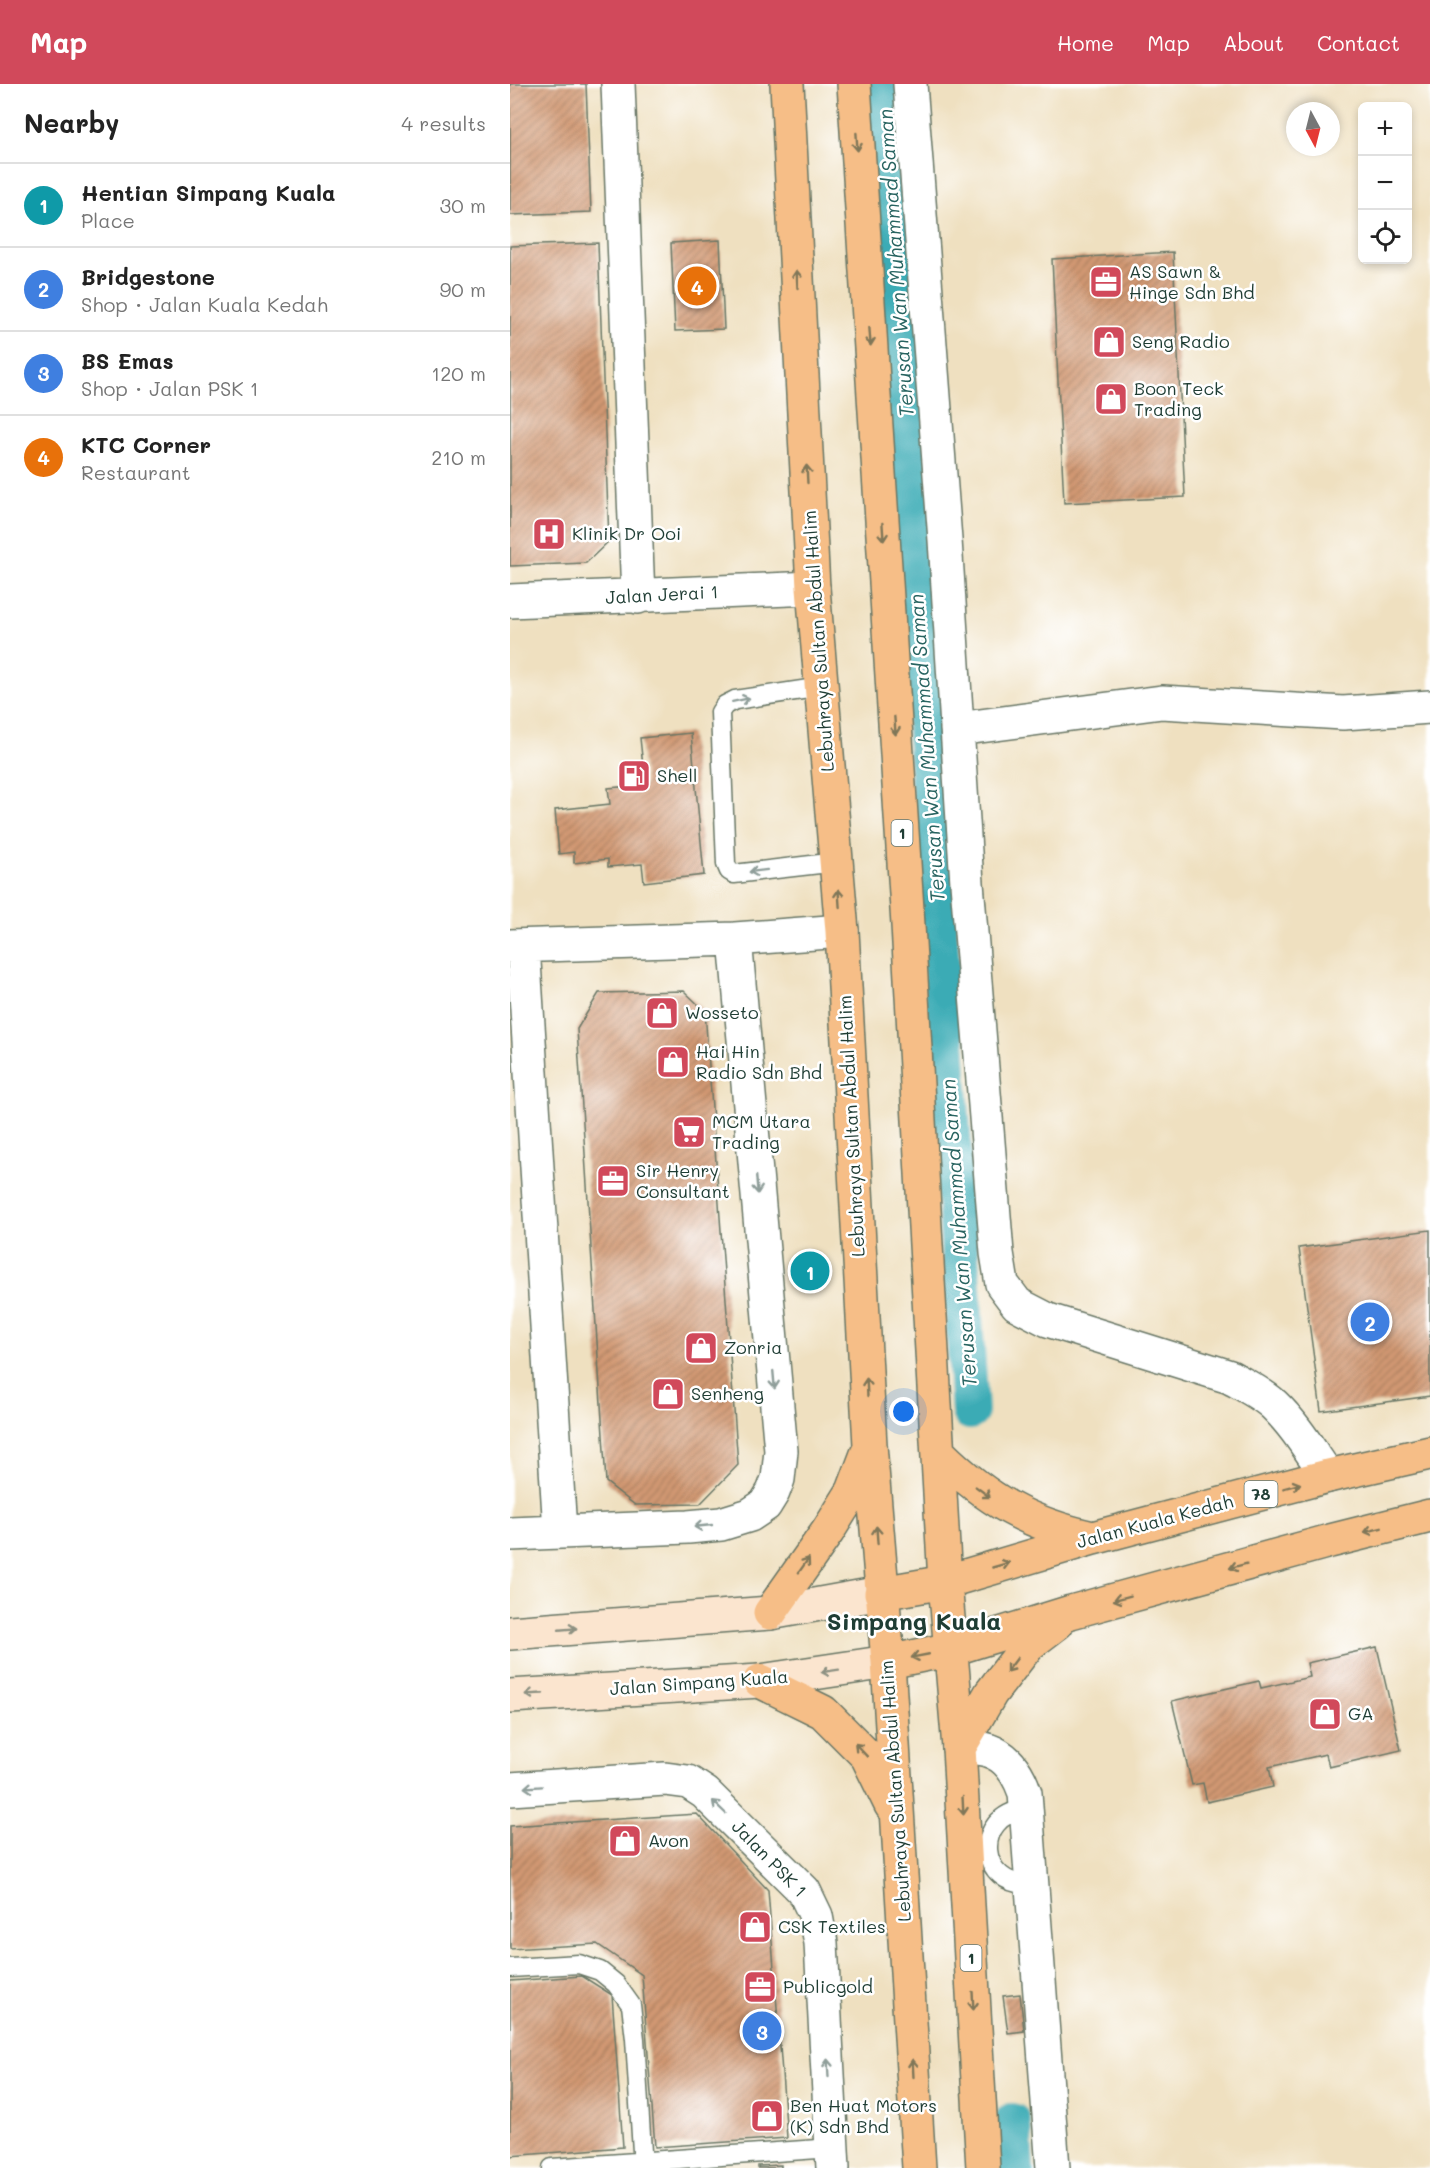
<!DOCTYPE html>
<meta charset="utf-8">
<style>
:root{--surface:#fff;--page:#f2f2f2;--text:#222;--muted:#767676;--line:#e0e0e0;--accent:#d1495b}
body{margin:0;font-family:Mali,sans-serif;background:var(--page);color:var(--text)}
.controls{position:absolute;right:18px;top:18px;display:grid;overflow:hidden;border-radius:9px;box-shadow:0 3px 9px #0003}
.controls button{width:54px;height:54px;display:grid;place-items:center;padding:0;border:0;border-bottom:2px solid var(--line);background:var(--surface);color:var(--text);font:30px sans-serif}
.compass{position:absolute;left:776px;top:18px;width:54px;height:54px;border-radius:50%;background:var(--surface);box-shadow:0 3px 9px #0003;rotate:173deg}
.you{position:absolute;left:394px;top:1328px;width:21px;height:21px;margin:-15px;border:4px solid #fff;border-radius:50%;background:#1a73e8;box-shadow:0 0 0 9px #1a73e833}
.badge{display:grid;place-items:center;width:39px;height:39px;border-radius:50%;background:var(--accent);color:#fff;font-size:20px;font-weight:700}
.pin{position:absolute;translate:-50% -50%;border:3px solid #fff;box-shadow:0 2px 6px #0006}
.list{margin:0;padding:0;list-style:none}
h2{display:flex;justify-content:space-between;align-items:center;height:78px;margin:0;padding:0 24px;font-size:26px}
h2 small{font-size:20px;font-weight:400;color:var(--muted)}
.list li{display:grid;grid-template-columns:39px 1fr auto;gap:18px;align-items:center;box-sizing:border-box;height:84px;padding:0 24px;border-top:2px solid var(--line)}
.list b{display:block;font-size:22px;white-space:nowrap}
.list p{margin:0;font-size:20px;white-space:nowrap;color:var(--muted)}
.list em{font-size:20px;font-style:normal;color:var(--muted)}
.icon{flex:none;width:33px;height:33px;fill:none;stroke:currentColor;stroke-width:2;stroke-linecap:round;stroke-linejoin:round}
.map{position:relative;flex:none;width:920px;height:2084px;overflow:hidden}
header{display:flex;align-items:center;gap:36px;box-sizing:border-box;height:84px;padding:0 30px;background:var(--accent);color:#fff}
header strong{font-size:28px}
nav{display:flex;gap:33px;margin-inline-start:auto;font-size:21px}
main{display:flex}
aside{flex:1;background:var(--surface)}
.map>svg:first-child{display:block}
</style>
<header>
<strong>Map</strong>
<nav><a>Home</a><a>Map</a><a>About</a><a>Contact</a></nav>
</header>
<main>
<aside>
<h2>Nearby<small>4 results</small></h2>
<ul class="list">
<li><span class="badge" style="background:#0f9aa8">1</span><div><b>Hentian Simpang Kuala</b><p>Place</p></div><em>30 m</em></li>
<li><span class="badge" style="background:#3f7fe0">2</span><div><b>Bridgestone</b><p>Shop · Jalan Kuala Kedah</p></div><em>90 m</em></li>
<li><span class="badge" style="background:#3f7fe0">3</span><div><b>BS Emas</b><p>Shop · Jalan PSK 1</p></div><em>120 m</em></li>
<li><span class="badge" style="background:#e8710a">4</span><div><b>KTC Corner</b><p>Restaurant</p></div><em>210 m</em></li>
</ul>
</aside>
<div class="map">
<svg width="920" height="2084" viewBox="0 0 920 2084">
<defs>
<pattern id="building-hatch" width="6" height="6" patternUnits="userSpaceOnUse" patternTransform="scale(1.5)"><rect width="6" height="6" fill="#d19872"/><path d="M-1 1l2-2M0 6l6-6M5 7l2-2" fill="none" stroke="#a97d5e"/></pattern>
</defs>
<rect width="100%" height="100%" fill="#fff"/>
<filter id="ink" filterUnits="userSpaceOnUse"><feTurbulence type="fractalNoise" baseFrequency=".0167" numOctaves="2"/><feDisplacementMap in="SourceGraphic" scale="12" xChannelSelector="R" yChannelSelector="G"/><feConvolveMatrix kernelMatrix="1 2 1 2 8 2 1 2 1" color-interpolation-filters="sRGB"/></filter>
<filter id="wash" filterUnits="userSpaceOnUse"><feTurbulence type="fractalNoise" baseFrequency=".008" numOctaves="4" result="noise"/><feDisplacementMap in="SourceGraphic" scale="24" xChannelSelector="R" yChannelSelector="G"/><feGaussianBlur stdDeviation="1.35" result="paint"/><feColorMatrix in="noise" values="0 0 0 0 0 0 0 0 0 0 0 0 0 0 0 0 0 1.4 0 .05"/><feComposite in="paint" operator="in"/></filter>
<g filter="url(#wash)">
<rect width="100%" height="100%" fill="#efe0c0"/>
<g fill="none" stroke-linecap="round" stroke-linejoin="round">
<path stroke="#3aabb5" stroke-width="38" d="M374,0L460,1327
M502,2038L505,2084"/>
</g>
<g id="blocks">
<path fill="url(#building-hatch)" d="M0,0H76L81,128L0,131Z
M210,156L214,245L165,247L161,159Z
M88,159L99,457L76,479L0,482V162Z
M663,168L675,413L554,419L542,175Z
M181,649L194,791L134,798L132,780L98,783V775L64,779V768L49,770L45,726L100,720L98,704L135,701L130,654Z
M174,907L195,927L228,1381L190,1420L125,1421L96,1398L67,945L89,909Z
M920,1146V1312L811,1327L789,1164Z
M307,1169L309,1203L293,1205L290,1170Z
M867,1563L891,1666L819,1683L816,1670L759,1683L763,1703L697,1718L693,1699L682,1701L662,1617L749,1597L751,1604L800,1593L797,1579Z
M187,1730L258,1806L277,2054L145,2063L132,1891L87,1860L0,1865V1742Z
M72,1892L102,1911L113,2063L0,2072V1897Z
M510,1910L514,1947L498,1949L493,1912Z
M271,2081V2084H248V2082Z"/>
</g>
</g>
<g filter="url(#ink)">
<use href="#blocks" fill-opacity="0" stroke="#687665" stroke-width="1.5"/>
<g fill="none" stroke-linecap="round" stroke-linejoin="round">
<defs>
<path id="lane" d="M312,603L225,616L215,621L210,628L216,780L219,787L224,790L327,778
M516,1725C461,1732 468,1804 522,1800
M0,1884L69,1880L90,1887L106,1900L121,1921L125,1955L133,2084
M42,2084L322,2064"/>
<path id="street" d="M108,0L128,513
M400,0L435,456L457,799L487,1169L492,1200L507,1220L538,1236L720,1293C734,1301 751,1309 764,1321C785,1341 801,1368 818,1392
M0,517L303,504
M447,645L652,618L833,629L920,623
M0,862L225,855L332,847
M13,862L50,1447
M0,1450L178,1443L211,1440L240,1431L255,1421L263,1408L268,1395L271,1367L225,855
M449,1664C485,1660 504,1677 515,1709L543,2084
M0,1705L155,1695L178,1698L195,1709L294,1807L306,1832L311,1859L323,2084"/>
<path id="secondary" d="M0,1549L260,1529L371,1509
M0,1612L250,1597L378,1578"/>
<path id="primary" d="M277,0L303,504L332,847L360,1361L378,1578L409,2084
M344,0L398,841L435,1498L449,1664L473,2084
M429,1369C478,1417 517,1439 583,1454
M371,1509L435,1498L583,1454L818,1392L920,1369
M260,1529L318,1447L343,1407L357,1370
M378,1578L442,1565L561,1528L820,1457L920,1432
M250,1597L313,1628L357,1672L381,1721
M449,1664L481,1609L518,1561L547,1539"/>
</defs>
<use href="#lane" stroke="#687665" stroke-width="21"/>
<use href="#street" stroke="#687665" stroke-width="36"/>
<use href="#secondary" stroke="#687665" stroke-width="36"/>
<use href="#primary" stroke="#687665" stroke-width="36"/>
<use href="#lane" stroke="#fff" stroke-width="18"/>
<use href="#street" stroke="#fff" stroke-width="33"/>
<use href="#secondary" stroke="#fbe5cf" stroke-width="33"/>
<use href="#primary" stroke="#f6be87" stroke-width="33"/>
</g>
<defs><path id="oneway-shaft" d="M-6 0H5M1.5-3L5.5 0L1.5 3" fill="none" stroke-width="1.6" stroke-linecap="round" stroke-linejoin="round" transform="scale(1.5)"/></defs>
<g stroke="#807759">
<use href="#oneway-shaft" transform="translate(347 58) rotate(86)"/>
<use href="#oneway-shaft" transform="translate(287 195) rotate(-93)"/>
<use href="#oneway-shaft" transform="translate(360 253) rotate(86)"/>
<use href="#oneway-shaft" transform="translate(297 390) rotate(-93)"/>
<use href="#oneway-shaft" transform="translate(373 448) rotate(86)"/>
<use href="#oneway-shaft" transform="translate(385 642) rotate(86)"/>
<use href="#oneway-shaft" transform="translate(329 814) rotate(-94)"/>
<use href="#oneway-shaft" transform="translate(357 1303) rotate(-93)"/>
<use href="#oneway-shaft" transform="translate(782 1402) rotate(-15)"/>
<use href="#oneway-shaft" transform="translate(473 1408) rotate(37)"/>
<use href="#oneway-shaft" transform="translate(863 1446) rotate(166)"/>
<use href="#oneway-shaft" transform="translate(367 1451) rotate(-94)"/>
<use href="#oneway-shaft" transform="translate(294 1481) rotate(-55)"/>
<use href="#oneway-shaft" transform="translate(491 1481) rotate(-16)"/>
<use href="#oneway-shaft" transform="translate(728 1482) rotate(165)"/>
<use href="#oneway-shaft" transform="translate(612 1514) rotate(165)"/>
<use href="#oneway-shaft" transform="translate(410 1572) rotate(169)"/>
<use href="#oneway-shaft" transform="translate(502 1581) rotate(127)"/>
<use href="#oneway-shaft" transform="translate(351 1666) rotate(-133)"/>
<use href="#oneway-shaft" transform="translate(453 1722) rotate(87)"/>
<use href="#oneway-shaft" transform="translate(463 1917) rotate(87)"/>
<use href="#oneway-shaft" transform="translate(403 1984) rotate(-93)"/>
</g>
<g stroke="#8f9e9a">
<use href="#oneway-shaft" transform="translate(231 616) rotate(-12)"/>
<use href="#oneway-shaft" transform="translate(248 787) rotate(173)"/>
<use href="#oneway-shaft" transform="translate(247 1101) rotate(85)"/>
<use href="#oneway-shaft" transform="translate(264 1296) rotate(85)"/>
<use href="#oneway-shaft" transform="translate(193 1442) rotate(174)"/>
<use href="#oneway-shaft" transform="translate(23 1703) rotate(176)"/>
<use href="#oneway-shaft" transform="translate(209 1723) rotate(-136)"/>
<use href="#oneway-shaft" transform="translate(318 1984) rotate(-93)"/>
</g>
<g stroke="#8d9182">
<use href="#oneway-shaft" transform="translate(58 1545) rotate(-5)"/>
<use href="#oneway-shaft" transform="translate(320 1587) rotate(171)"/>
<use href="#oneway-shaft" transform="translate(24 1610) rotate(177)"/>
</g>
</g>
<defs>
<symbol id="office-square" viewBox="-11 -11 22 22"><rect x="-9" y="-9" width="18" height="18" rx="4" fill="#d1495b" stroke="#fff"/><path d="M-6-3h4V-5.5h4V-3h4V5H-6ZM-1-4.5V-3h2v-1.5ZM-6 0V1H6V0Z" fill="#fff"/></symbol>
<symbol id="shop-square" viewBox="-11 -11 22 22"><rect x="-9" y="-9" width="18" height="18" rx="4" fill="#d1495b" stroke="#fff"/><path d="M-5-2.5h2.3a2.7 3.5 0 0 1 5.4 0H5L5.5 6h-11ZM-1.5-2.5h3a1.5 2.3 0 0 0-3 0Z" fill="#fff"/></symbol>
<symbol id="hospital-square" viewBox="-11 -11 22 22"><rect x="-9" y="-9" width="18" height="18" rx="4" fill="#d1495b" stroke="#fff"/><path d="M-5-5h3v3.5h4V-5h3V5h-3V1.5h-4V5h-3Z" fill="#fff"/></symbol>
<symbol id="fuel-square" viewBox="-11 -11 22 22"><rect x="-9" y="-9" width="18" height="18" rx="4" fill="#d1495b" stroke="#fff"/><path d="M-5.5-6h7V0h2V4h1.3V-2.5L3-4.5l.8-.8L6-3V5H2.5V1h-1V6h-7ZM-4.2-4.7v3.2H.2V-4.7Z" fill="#fff"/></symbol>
<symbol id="supermarket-square" viewBox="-11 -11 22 22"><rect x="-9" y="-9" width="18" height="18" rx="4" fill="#d1495b" stroke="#fff"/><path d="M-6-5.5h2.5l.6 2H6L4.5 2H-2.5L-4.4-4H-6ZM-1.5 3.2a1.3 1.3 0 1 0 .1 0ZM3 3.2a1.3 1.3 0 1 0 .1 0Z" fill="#fff"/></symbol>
</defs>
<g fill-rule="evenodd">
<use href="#office-square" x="577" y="179" width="38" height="38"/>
<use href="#shop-square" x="580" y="239" width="38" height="38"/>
<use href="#shop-square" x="582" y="296" width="38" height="38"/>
<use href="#hospital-square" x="20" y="431" width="38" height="38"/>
<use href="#fuel-square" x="105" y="673" width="38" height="38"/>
<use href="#shop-square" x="133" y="910" width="38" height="38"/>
<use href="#shop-square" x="144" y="959" width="38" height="38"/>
<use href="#supermarket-square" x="160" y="1029" width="38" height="38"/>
<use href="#office-square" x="84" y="1078" width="38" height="38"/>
<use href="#shop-square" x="172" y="1245" width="38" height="38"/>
<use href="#shop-square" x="139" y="1291" width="38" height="38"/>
<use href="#shop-square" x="796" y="1611" width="38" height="38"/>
<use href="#shop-square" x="96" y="1738" width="38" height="38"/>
<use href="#shop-square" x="226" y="1824" width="38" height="38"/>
<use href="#office-square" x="231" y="1884" width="38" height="38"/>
<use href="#shop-square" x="238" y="2013" width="38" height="38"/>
</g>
<g text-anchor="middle" stroke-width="5" stroke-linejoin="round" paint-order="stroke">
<g fill="#fff" stroke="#627771" stroke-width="1.5">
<rect x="381.5" y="736" width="21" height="26" rx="4.5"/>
<rect x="734.5" y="1397" width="33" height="26" rx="4.5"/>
<rect x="450.5" y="1861" width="21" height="26" rx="4.5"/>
</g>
<g font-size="16" font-weight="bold" fill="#1f3d34">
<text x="392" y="755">1</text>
<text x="751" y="1416">78</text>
<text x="461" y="1880">1</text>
</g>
<g font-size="18" fill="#1f3d34" stroke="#fff" text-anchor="start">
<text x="619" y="194">AS Sawn &amp;<tspan x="619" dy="21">Hinge Sdn Bhd</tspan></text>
<text x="622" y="264">Seng Radio</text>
<text x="624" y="311">Boon Teck<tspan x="624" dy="21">Trading</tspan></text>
<text x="62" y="456">Klinik Dr Ooi</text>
<text x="147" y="698">Shell</text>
<text x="175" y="935">Wosseto</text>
<text x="186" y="974">Hai Hin<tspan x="186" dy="21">Radio Sdn Bhd</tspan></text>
<text x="202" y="1044">MCM Utara<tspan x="202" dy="21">Trading</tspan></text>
<text x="126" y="1093">Sir Henry<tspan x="126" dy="21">Consultant</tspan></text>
<text x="214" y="1270">Zonria</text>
<text x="181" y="1316">Senheng</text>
<text x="838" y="1636">GA</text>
<text x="138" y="1763">Avon</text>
<text x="268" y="1849">CSK Textiles</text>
<text x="273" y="1909">Publicgold</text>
<text x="280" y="2028">Ben Huat Motors<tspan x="280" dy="21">(K) Sdn Bhd</tspan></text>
</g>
<g font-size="18" fill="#1f3d34" stroke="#fff">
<text transform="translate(152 511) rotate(-3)" y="6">Jalan Jerai 1</text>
<text transform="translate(309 557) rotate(-94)" y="6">Lebuhraya Sultan Abdul Halim</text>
<text transform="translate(342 1042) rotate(-93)" y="6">Lebuhraya Sultan Abdul Halim</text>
<text transform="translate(645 1438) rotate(-15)" y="6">Jalan Kuala Kedah</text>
<text transform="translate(189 1599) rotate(-4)" y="6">Jalan Simpang Kuala</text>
<text transform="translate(386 1707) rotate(-94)" y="6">Lebuhraya Sultan Abdul Halim</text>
<text transform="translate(259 1775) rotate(46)" y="6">Jalan PSK 1</text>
</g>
<g font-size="20" font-style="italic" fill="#286461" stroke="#fff">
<text transform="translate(386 179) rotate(-94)" y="7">Terusan Wan Muhammad Saman</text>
<text transform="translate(417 664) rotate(-94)" y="7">Terusan Wan Muhammad Saman</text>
<text transform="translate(449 1149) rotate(-94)" y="7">Terusan Wan Muhammad Saman</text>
</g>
<g font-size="24" font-weight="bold" fill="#1f3d34" stroke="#fff">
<text x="404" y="1546">Simpang Kuala</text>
</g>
</g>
</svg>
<div class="controls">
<button>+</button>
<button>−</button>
<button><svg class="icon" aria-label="locate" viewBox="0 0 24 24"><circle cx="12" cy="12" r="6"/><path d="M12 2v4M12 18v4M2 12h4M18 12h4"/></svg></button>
</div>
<svg class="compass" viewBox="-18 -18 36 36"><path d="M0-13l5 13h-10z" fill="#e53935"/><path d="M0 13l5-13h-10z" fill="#767676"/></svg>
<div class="you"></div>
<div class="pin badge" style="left:300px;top:1187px;background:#0f9aa8">1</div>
<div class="pin badge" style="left:860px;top:1238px;background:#3f7fe0">2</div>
<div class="pin badge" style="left:252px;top:1947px;background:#3f7fe0">3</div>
<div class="pin badge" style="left:187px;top:202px;background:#e8710a">4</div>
</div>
</main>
